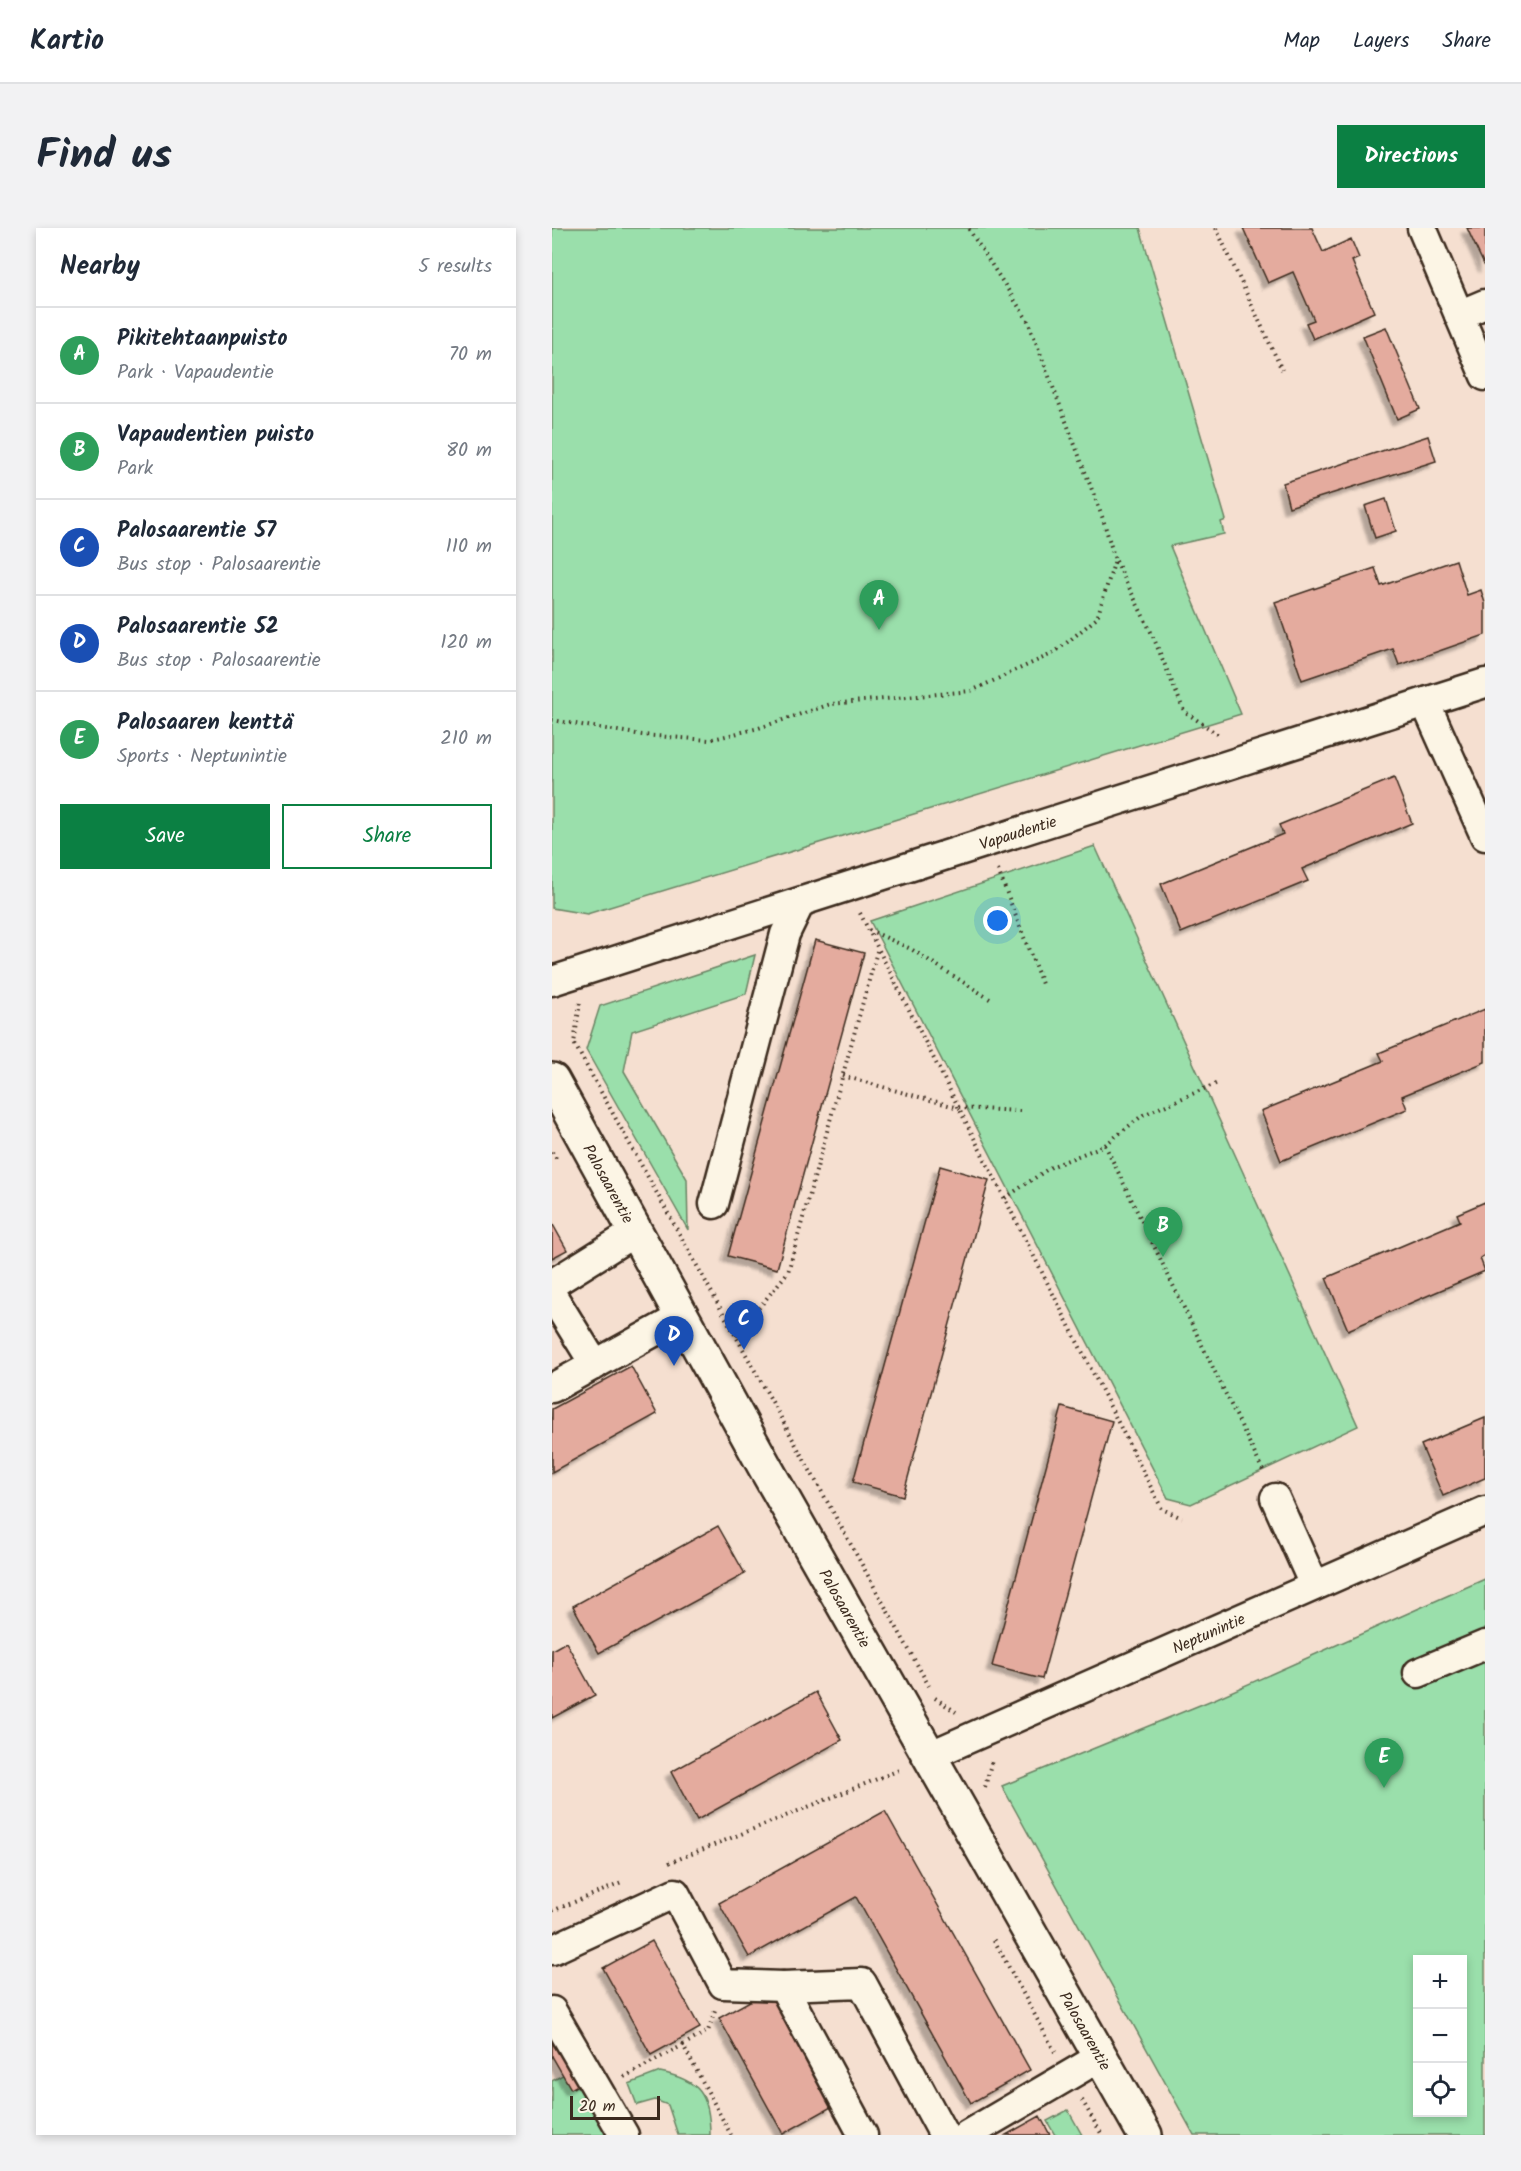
<!DOCTYPE html>
<meta charset="utf-8">
<style>
:root{--surface:#fff;--page:#f2f2f3;--text:#1f2937;--muted:#747a83;--line:#e0e1e3;--accent:#0b8043}
body{margin:0;font-family:Kalam,sans-serif;background:var(--page);color:var(--text)}
.controls{position:absolute;right:18px;bottom:18px;display:grid;overflow:hidden;border-radius:0px;box-shadow:0 3px 9px #0003}
.controls button{width:54px;height:54px;display:grid;place-items:center;padding:0;border:0;border-bottom:2px solid var(--line);background:var(--surface);color:var(--text);font:30px sans-serif}
.scale{position:absolute;left:18px;bottom:15px;width:90px;box-sizing:border-box;padding-left:6px;border:3px solid #3b2a1e;border-top:0;font-size:16px;line-height:21px;white-space:nowrap;color:#3b2a1e;-webkit-text-stroke:4px #fcf5e5;paint-order:stroke}
.you{position:absolute;left:446px;top:693px;width:21px;height:21px;margin:-15px;border:4px solid #fff;border-radius:50%;background:#1a73e8;box-shadow:0 0 0 9px #1a73e833}
.badge{display:grid;place-items:center;width:39px;height:39px;border-radius:50%;background:var(--accent);color:#fff;font-size:20px;font-weight:700}
.pin{position:absolute;translate:-50% -50px;filter:drop-shadow(0 2px 3px #0008)}
.pin::after{content:'';position:absolute;top:32px;width:21px;height:18px;background:inherit;clip-path:polygon(0 0,100% 0,50% 100%)}
.list{margin:0;padding:0;list-style:none}
h2{display:flex;justify-content:space-between;align-items:center;height:78px;margin:0;padding:0 24px;font-size:26px}
h2 small{font-size:20px;font-weight:400;color:var(--muted)}
.list li{display:grid;grid-template-columns:39px 1fr auto;gap:18px;align-items:center;box-sizing:border-box;height:96px;padding:0 24px;border-top:2px solid var(--line)}
.list b{display:block;font-size:22px;white-space:nowrap}
.list p{margin:0;font-size:20px;white-space:nowrap;color:var(--muted)}
.list em{font-size:20px;font-style:normal;color:var(--muted)}
.actions{display:flex;gap:12px;padding:18px 24px}
.actions a{flex:1;padding:14px 0;border:2px solid var(--accent);border-radius:0px;text-align:center;font-size:21px;color:var(--accent)}
.actions .main{background:var(--accent);color:#fff}
.icon{flex:none;width:33px;height:33px;fill:none;stroke:currentColor;stroke-width:2;stroke-linecap:round;stroke-linejoin:round}
.map{position:relative;flex:none;width:933px;height:1907px;overflow:hidden;border-radius:0px}
header{display:flex;align-items:center;gap:36px;box-sizing:border-box;height:84px;padding:0 30px;background:var(--surface);border-bottom:2px solid var(--line)}
header strong{font-size:28px}
nav{display:flex;gap:33px;margin-inline-start:auto;font-size:21px}
.intro{display:flex;align-items:center;justify-content:space-between;box-sizing:border-box;height:144px;padding:0 36px}
h1{margin:0;font-size:42px}
.button{padding:15px 27px;border-radius:0px;background:var(--accent);color:#fff;font-size:21px;font-weight:700}
main{display:flex;gap:36px;padding:0 36px}
aside{flex:1;background:var(--surface);border-radius:0px;box-shadow:0 3px 9px #0003}
.map>svg:first-child{display:block}
</style>
<header>
<strong>Kartio</strong>
<nav><a>Map</a><a>Layers</a><a>Share</a></nav>
</header>
<div class="intro"><h1>Find us</h1><a class="button">Directions</a></div>
<main>
<aside>
<h2>Nearby<small>5 results</small></h2>
<ul class="list">
<li><span class="badge" style="background:#2e9e5b">A</span><div><b>Pikitehtaanpuisto</b><p>Park · Vapaudentie</p></div><em>70 m</em></li>
<li><span class="badge" style="background:#2e9e5b">B</span><div><b>Vapaudentien puisto</b><p>Park</p></div><em>80 m</em></li>
<li><span class="badge" style="background:#1a4fb4">C</span><div><b>Palosaarentie 57</b><p>Bus stop · Palosaarentie</p></div><em>110 m</em></li>
<li><span class="badge" style="background:#1a4fb4">D</span><div><b>Palosaarentie 52</b><p>Bus stop · Palosaarentie</p></div><em>120 m</em></li>
<li><span class="badge" style="background:#2e9e5b">E</span><div><b>Palosaaren kenttä</b><p>Sports · Neptunintie</p></div><em>210 m</em></li>
</ul>
<div class="actions"><a class="main">Save</a><a>Share</a></div>
</aside>
<div class="map">
<svg width="933" height="1907" viewBox="0 0 933 1907">
<defs>
<filter id="shadow"><feDropShadow dx="-5.5" dy="5.5" stdDeviation="1.5" flood-color="#0004"/></filter>
</defs>
<rect width="100%" height="100%" fill="#f5dfd0"/>
<filter id="ink" filterUnits="userSpaceOnUse"><feTurbulence type="fractalNoise" baseFrequency=".0167" numOctaves="2"/><feDisplacementMap in="SourceGraphic" scale="12" xChannelSelector="R" yChannelSelector="G"/><feConvolveMatrix kernelMatrix="1 2 1 2 8 2 1 2 1" color-interpolation-filters="sRGB"/></filter>
<g filter="url(#ink)">
<path fill="#9adfab" stroke="#6a8464" stroke-width="1.5" fill-rule="evenodd" d="M0,0H588L674,292L669,294L672,306L618,318L689,486L35,686L0,680Z
M543,618L806,1198L639,1276L616,1270L318,693Z
M203,727L194,766L80,803L72,843L135,951L136,1002L34,822L48,778Z
M933,1351V1907H642L450,1558L665,1470ZM866,1732H910V1884H866Z
M23,1840L62,1907H0V1853Z
M108,1844C148,1852 158,1867 158,1907H126L116,1877L103,1872L85,1877L77,1856Z
M516,1882L530,1907H503L495,1893Z"/>
<path fill="#e4ab9e" stroke="#3b2a1e" stroke-width="1.5" filter="url(#shadow)" d="M691,0H760L771,24L799,11L807,30L800,33L822,84L761,111L754,95L762,92L741,44L716,55Z
M915,0H933V39Z
M834,99L868,181L845,191L811,108Z
M876,208L884,233L737,279L731,255Z
M834,271L844,303L823,310L813,278Z
M904,332L915,367L929,362L933,375V407L847,437L841,421L750,452L723,374L823,340L829,358Z
M842,550L860,595L750,641L756,653L629,705L609,656L731,606L727,597Z
M263,712L312,725L225,1041L176,1028Z
M933,781V834L850,868L855,881L729,933L709,883L831,833L827,825Z
M388,938L437,952L351,1268L301,1254Z
M933,974V1027L928,1030L933,1043L796,1102L774,1050L908,993L905,986Z
M0,995L15,1022L0,1030Z
M79,1138L105,1186L0,1244V1181Z
M510,1179L560,1193L490,1451L440,1438Z
M933,1190V1250L891,1268L869,1217Z
M166,1298L193,1346L47,1425L21,1378Z
M14,1414L43,1467L0,1490V1422Z
M264,1464L290,1512L145,1592L119,1544Z
M333,1583L478,1842L419,1875L304,1669L197,1729L167,1675Z
M100,1713L148,1800L99,1827L51,1740Z
M218,1762L281,1878L231,1906L167,1790Z
M0,1809L36,1851L19,1861L0,1828Z
M488,1888L498,1907H454Z"/>
<g fill="none" stroke-linecap="round" stroke-linejoin="round">
<defs>
<g id="minor">
<path d="M870,0L933,148"/>
<path d="M907,87L933,76"/>
<path d="M873,474L933,608"/>
<path id="s1" d="M0,753L933,455"/>
<path d="M162,976L233,706L248,675"/>
<path d="M0,1056L83,1004"/>
<path d="M0,1067L43,1137"/>
<path d="M0,1160L129,1089"/>
<path d="M723,1270L762,1357"/>
<path d="M866,1445L933,1417"/>
<path id="s2" d="M379,1527L933,1283"/>
<path d="M0,1722L123,1665L171,1756L231,1758L311,1907"/>
<path d="M231,1758L310,1755L392,1907"/>
<path d="M0,1783L72,1907"/>
<path d="M415,1907L550,1828"/>
</g>
<g id="major">
<path id="s3" d="M0,852L213,1239L593,1907"/>
</g>
</defs>
<use href="#minor" stroke="#3b2a1e" stroke-width="33"/>
<use href="#major" stroke="#3b2a1e" stroke-width="38"/>
<path stroke="#3b2a1e" stroke-width="4" stroke-dasharray="1.5 4.5" stroke-linecap="butt" d="M664,0L730,142
M564,333L600,406L632,483L668,508
M0,492L90,507L157,512L207,500L279,476L419,463L502,425L545,390L563,332L551,291L476,93L416,0
M446,642L490,756
M308,685L610,1281L630,1290
M317,702L359,721L441,773
M28,775L22,815L377,1458
M291,848L407,880L468,883
M553,917L712,1245
M0,924L6,933
M453,970L499,939L553,917L591,887L668,854
M184,1108L236,1044L326,720
M383,1470L404,1484
M433,1559L440,1532
M117,1635L350,1541
M0,1683L72,1654
M442,1712L503,1824
M131,1817L156,1803L163,1783
M72,1849L131,1817L179,1907
M530,1872L550,1907"/>
<use href="#minor" stroke="#fcf5e5" stroke-width="28"/>
<use href="#major" stroke="#fcf5e5" stroke-width="33"/>
</g>
</g>
<g text-anchor="middle" stroke-width="4.5" stroke-linejoin="round" paint-order="stroke">
<g font-size="16" fill="#3b2a1e" stroke="#fcf5e5">
<text dy="6" stroke="none"><textPath href="#s1" startOffset="489">Vapaudentie</textPath></text>
<text dy="6" stroke="none"><textPath href="#s3" startOffset="118">Palosaarentie</textPath></text>
<text dy="6" stroke="none"><textPath href="#s3" startOffset="604">Palosaarentie</textPath></text>
<text dy="6" stroke="none"><textPath href="#s2" startOffset="303">Neptunintie</textPath></text>
<text dy="6" stroke="none"><textPath href="#s3" startOffset="1090">Palosaarentie</textPath></text>
</g>
</g>
</svg>
<div class="controls">
<button>+</button>
<button>−</button>
<button><svg class="icon" aria-label="locate" viewBox="0 0 24 24"><circle cx="12" cy="12" r="6"/><path d="M12 2v4M12 18v4M2 12h4M18 12h4"/></svg></button>
</div>
<div class="scale">20 m</div>
<div class="you"></div>
<div class="pin badge" style="left:327px;top:402px;background:#2e9e5b">A</div>
<div class="pin badge" style="left:611px;top:1029px;background:#2e9e5b">B</div>
<div class="pin badge" style="left:192px;top:1122px;background:#1a4fb4">C</div>
<div class="pin badge" style="left:122px;top:1138px;background:#1a4fb4">D</div>
<div class="pin badge" style="left:832px;top:1560px;background:#2e9e5b">E</div>
</div>
</main>
